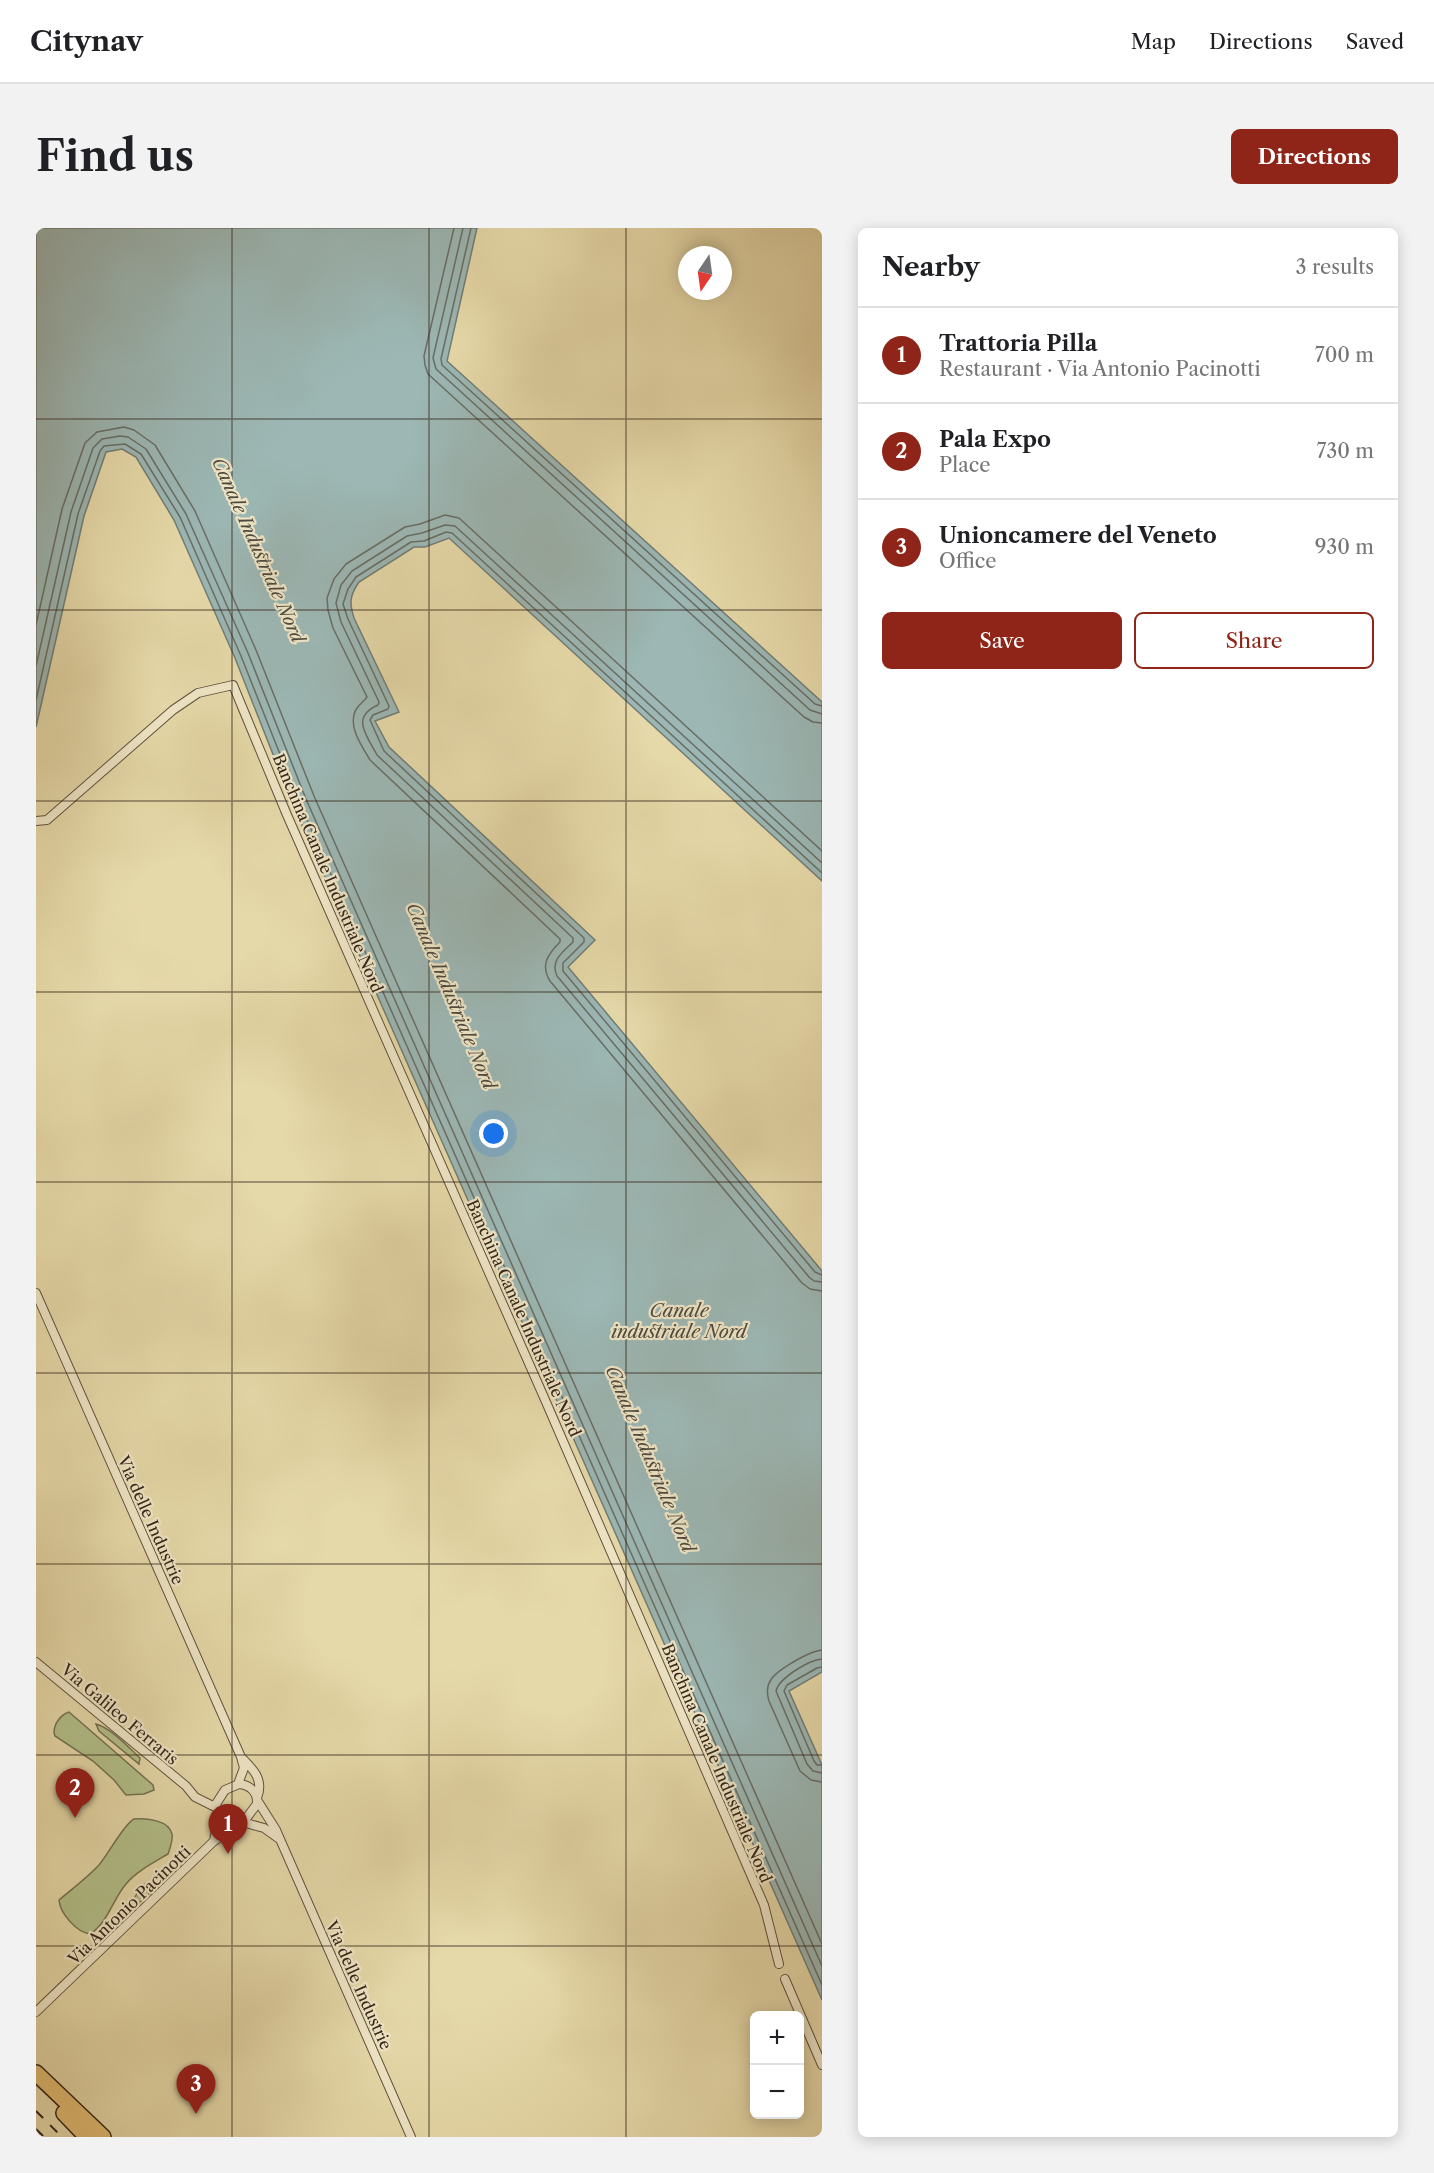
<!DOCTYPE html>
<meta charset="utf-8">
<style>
:root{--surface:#fff;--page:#f2f2f2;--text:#202124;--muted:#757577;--line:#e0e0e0;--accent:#8f2418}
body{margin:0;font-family:"Libre Caslon Text",serif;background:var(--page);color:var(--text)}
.controls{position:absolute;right:18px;bottom:18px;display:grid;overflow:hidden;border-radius:9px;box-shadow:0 3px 15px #0003}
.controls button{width:54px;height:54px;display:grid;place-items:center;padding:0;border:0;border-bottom:2px solid var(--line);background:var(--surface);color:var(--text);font:30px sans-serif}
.compass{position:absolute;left:642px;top:18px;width:54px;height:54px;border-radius:50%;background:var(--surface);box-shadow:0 3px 15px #0003;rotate:193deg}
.you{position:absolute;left:458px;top:906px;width:21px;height:21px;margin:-15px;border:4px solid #fff;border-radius:50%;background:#1a73e8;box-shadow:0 0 0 9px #1a73e833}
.badge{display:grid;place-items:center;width:39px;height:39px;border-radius:50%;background:var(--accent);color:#fff;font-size:20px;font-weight:700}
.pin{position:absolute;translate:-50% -50px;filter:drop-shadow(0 2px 3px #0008)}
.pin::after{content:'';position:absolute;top:32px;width:21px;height:18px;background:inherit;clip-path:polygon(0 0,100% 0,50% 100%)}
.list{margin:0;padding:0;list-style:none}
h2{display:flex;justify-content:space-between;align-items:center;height:78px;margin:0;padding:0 24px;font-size:26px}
h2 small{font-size:20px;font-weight:400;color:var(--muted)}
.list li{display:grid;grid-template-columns:39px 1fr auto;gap:18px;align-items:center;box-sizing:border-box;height:96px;padding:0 24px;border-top:2px solid var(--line)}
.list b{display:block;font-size:22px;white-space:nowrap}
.list p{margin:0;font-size:20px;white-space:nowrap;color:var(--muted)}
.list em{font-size:20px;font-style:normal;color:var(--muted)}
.actions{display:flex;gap:12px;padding:18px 24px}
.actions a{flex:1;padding:14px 0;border:2px solid var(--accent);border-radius:9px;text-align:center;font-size:21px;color:var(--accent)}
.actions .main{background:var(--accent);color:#fff}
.map{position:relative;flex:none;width:786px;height:1909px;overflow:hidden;border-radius:9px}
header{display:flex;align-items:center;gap:36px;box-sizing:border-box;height:84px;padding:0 30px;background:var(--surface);border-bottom:2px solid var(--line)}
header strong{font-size:28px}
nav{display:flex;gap:33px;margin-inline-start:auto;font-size:21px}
.intro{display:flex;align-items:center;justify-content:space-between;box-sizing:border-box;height:144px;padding:0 36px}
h1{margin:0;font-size:42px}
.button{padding:15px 27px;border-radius:9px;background:var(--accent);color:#fff;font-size:21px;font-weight:700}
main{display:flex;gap:36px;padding:0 36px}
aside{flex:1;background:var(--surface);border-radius:9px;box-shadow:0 3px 15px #0003}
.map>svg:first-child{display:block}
</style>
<header>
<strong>Citynav</strong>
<nav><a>Map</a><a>Directions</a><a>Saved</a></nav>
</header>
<div class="intro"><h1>Find us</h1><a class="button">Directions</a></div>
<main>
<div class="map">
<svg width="786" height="1909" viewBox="0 0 786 1909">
<rect width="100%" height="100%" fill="#e6d9a9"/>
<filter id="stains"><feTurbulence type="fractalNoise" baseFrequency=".00333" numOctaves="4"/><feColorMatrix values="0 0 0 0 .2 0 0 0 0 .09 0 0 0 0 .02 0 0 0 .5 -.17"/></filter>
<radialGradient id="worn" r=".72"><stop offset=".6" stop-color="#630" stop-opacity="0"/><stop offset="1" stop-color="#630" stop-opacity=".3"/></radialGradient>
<path fill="#b3c08a" stroke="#737252" stroke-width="1.5" d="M33,1484L117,1557L118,1562L108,1566L90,1567L78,1552L57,1533L19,1508L18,1505C18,1496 24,1487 33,1484Z
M60,1496C75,1500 92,1519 104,1530L103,1536L63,1503Z
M98,1591C110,1590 133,1592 136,1606C137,1613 134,1620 132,1626C117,1635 101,1643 90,1656C77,1671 71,1696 54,1706C40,1704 24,1685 23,1672C37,1660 51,1650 63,1637C73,1625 88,1596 98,1591Z
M113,1654L118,1657L111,1669L92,1682L105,1658Z"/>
<path fill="#9cb7b4" stroke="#727d76" stroke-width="1.5" d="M0,0H441L411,133L786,474V653L413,310L389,319H378L323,354C314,367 313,375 318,390L363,484L339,493L353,519L559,712L532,739L786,1043V1444L753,1463L786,1537V1772L257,577L199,430L138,292L100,229L86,221L70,224L48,288L0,499Z"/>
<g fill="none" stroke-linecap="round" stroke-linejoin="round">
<path stroke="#686e66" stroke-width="1.5" d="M418,0L388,128L389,137L392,146L768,489L777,494L786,495
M427,0L397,130L400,141L774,482L786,486
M435,0L405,131L406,137L779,476L786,478
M0,397L26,281L49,215L61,204L88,199L98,202L119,217L159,283L220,422L278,568L786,1716
M0,438L35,284L57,220L66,211L84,208L92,209L110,221L150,286L212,425L270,571L786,1738
M0,472L42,286L64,223L68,218L89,216L105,226L144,289L205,428L263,574L786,1757
M786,623L423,290L409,287L384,296L369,299L310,336L298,351L291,370L292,382L297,400L331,469C328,473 324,476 321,480C310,497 326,518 334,532L524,711V714C512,726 504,737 514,753L766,1055L774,1061L786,1063
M786,635L419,298L409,297L386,305L371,308L316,343L305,357L300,375L305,394L343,474L342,477C314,489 331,508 341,527L537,710V714C527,724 514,732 521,748L773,1049L778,1053L786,1054
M786,645L416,305L410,304L388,313L375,314L320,349L312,361L307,376L312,391L353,478L352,481L337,487L334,492L348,523L548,710V714L527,735V743L779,1044L786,1047
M786,1422C776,1423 768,1428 759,1433C743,1443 726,1451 733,1473L764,1543L775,1552L786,1554
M786,1431C773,1432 743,1450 740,1463L771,1536L777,1543L786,1545
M786,1439L781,1440L751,1457L748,1463L778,1533L781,1537H786"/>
<defs>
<path id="street" d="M0,593L11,592L137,482L162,465L197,457L251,587L510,1174L728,1677L743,1736
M0,1065L205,1529L208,1540L202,1556
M0,1434L150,1558L159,1569L181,1580
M206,1530C218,1542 228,1552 221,1570
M203,1556C214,1557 222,1564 221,1576L209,1592L195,1596L184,1589L180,1576L189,1562Z
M221,1572L240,1602L375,1909
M206,1594L228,1600L242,1610
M178,1613L183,1586
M749,1751L786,1837
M0,1784L177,1614L201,1596"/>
<path id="highway" d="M0,1845L67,1909
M28,1885L51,1909"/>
</defs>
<use href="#street" stroke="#60523d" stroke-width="10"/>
<use href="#highway" stroke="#332519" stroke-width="18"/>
<use href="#street" stroke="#efe6c7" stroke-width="8"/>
<use href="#highway" stroke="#e3bc74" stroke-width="15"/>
<path stroke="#332519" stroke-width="2" stroke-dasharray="10 10" stroke-linecap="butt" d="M0,1883L26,1909
M0,1901L8,1909"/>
</g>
<path fill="none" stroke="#332519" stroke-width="1.5" stroke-opacity="0.55" d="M196,0V1909M393,0V1909M590,0V1909M0,191H786M0,382H786M0,573H786M0,764H786M0,954H786M0,1145H786M0,1336H786M0,1527H786M0,1718H786"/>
<g text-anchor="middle" stroke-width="4.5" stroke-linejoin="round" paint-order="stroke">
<g font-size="16" fill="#332519" stroke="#efe6c7">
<text transform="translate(292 645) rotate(67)" y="6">Banchina Canale Industriale Nord</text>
<text transform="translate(488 1090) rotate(66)" y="6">Banchina Canale Industriale Nord</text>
<text transform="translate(115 1292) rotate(66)" y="6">Via delle Industrie</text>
<text transform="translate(84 1486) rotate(40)" y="6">Via Galileo Ferraris</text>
<text transform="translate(681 1535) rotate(67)" y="6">Banchina Canale Industriale Nord</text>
<text transform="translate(93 1677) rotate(-44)" y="6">Via Antonio Pacinotti</text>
<text transform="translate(323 1757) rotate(66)" y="6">Via delle Industrie</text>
</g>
<g font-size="18" font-style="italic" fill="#4d4a40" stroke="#efe6c7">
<text transform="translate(222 322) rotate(66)" y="6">Canale Industriale Nord</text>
<text transform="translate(415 768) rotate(67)" y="6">Canale Industriale Nord</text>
<text x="643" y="1089">Canale<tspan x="643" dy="21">industriale Nord</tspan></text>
<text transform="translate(614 1231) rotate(67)" y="6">Canale Industriale Nord</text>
</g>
</g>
<rect width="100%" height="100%" filter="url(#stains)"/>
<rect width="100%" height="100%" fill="url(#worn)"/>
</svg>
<div class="controls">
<button>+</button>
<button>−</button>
</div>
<svg class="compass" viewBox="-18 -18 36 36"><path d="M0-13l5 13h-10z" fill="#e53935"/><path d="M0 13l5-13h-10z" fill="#757577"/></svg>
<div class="you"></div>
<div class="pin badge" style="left:192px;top:1626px">1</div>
<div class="pin badge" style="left:39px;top:1590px">2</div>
<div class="pin badge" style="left:160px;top:1886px">3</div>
</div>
<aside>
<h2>Nearby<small>3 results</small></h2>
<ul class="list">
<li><span class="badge">1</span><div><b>Trattoria Pilla</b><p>Restaurant · Via Antonio Pacinotti</p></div><em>700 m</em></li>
<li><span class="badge">2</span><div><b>Pala Expo</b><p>Place</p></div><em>730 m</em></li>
<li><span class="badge">3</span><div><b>Unioncamere del Veneto</b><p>Office</p></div><em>930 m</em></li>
</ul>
<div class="actions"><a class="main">Save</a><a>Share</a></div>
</aside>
</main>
